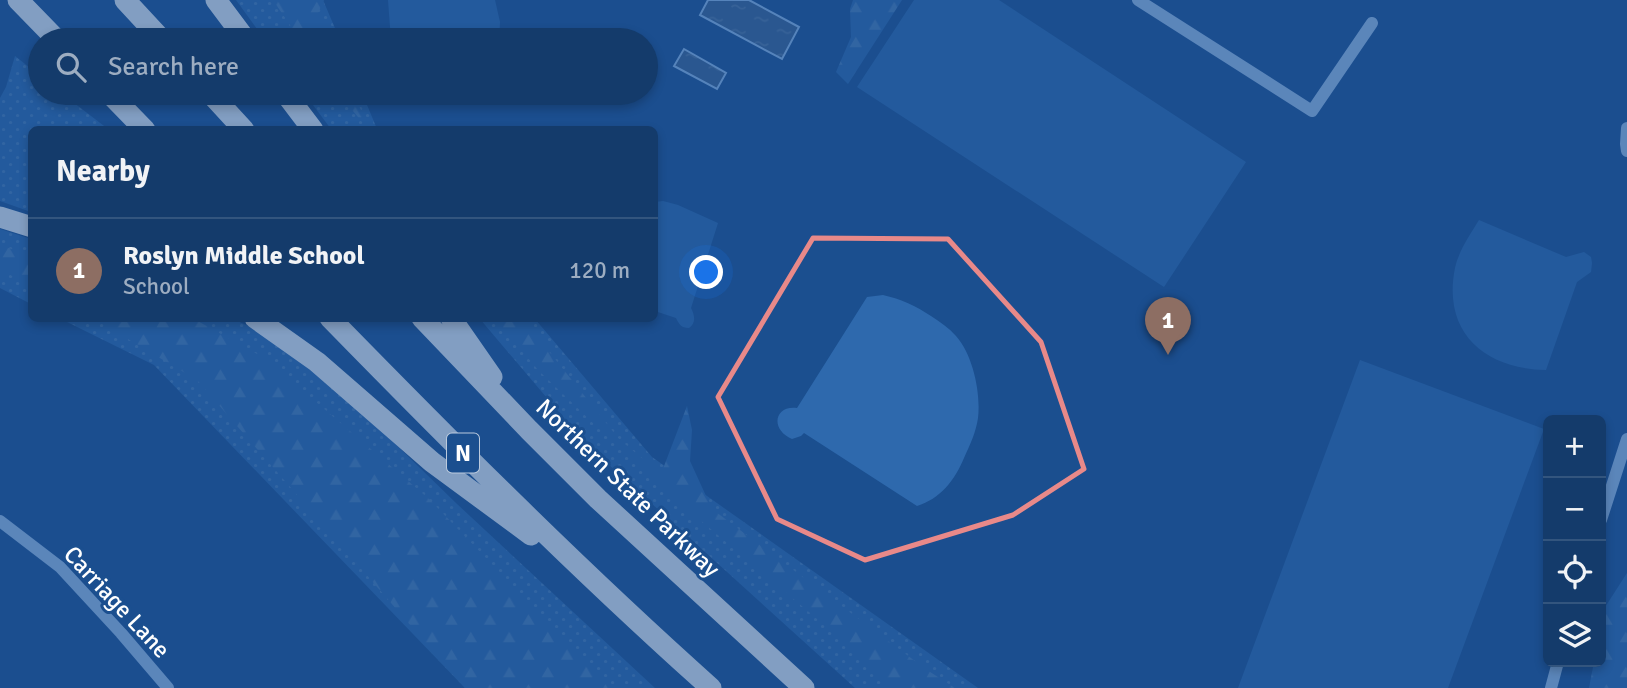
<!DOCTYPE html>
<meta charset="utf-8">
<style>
:root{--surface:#143b6b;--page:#1d4271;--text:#f1f3f6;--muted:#9dadc1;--line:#33557e;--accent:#90b9f0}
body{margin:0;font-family:Signika,sans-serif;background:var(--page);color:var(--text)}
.controls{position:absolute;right:21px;bottom:21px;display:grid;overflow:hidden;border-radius:10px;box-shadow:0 4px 10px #0003}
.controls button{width:63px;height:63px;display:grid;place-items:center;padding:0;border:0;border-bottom:2px solid var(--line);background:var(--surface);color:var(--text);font:35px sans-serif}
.you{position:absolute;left:707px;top:273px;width:24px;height:24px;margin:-18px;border:5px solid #fff;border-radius:50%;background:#1a73e8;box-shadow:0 0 0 10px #1a73e833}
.badge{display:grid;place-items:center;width:46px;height:46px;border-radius:50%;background:var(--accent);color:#fff;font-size:23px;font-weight:700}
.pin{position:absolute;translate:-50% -58px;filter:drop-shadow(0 2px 4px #0008)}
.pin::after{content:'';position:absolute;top:37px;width:24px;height:21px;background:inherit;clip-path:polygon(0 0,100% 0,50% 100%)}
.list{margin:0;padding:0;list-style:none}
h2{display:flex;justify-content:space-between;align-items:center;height:91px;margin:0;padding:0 28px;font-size:30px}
h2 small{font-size:23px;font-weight:400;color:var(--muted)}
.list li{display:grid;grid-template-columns:46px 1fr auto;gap:21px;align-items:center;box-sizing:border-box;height:105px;padding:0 28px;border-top:2px solid var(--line)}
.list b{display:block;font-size:26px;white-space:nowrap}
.list p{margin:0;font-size:23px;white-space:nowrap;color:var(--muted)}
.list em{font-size:23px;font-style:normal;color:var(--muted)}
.icon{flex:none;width:38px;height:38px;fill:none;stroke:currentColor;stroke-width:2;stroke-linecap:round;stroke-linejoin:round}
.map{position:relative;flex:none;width:1627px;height:688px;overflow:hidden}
.search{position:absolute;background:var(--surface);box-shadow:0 4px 10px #0003;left:28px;top:28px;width:630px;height:77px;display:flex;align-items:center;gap:18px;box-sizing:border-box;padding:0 24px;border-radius:38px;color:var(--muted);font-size:26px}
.panel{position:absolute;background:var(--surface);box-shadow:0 4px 10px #0003;left:28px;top:126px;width:630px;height:196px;border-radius:10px}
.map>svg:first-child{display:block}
</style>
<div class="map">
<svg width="1627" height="688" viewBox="0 0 1627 688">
<defs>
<pattern id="grass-dots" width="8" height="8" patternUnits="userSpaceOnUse" patternTransform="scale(1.75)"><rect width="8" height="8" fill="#2e69ad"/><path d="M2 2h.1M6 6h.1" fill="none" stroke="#4d80b9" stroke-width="1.8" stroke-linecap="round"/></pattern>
<pattern id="forest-firs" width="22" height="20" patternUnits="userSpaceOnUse" patternTransform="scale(1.75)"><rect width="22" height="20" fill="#2e69ad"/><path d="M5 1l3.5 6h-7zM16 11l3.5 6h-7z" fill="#4d80b9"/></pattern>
<pattern id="water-ripples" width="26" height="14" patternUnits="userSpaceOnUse" patternTransform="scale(1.75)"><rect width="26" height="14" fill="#3c6290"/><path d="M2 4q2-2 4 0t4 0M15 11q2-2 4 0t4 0" fill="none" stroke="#597aa1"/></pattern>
</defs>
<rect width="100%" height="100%" fill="#1b4f8f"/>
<path fill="url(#grass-dots)" d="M236,0H323L340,40H265Z
M15,56L40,76V93H61L108,129L32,130L31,212L0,201V98L6,87Z
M304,93H362L377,129H331Z
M0,229L31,239V304L0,288Z
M61,319H233L270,336L344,394L457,504L655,688H465L154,365Z
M480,319H535L652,457L978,688H855L586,444Z"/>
<path fill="url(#forest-firs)" d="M273,0H324L318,13L326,40H300Z
M853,0H902L848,84L836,72L851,37L850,9Z
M338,93H352L371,129H368Z
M0,245L31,256V285L0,270Z
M94,319H194L266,359L429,499L611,688H465L197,380Z
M496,319H523L619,439L661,474L687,406L692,430L690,461L712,509L927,670L955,688H894L816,618L649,477L538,370Z
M1627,573V688H1589L1594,662H1601L1602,612Z"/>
<path fill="#2e69ad" d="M388,0H495L500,22L499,40H391Z
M914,0H999L1246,162L1164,287L857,87Z
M663,201L678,205L718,223L691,308C695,316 696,323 689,328C681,328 679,324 676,318L655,311V202Z
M1479,220L1566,257L1584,252L1591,257L1592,263L1591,272L1577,282L1546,370C1485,369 1442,333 1455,268C1459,250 1470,235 1479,220Z
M883,295C901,299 916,306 931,316C940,322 949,328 956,336C973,355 981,393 978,418C976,432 970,445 964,458C955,480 940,499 917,506L804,433L801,436L792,439C770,430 774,405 797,408L867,297Z
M1360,360L1544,429L1448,688H1238Z"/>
<path fill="url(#water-ripples)" stroke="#9cc4f0" stroke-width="2" d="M708,0H749L799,27L782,59L700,15Z
M684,49L726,73L717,89L674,66Z"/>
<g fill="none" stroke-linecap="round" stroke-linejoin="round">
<path stroke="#a9c9ee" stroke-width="12" d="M1138,0L1312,111L1372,23
M1627,128L1626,144L1627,151
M1601,520L1627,439
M0,521L60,567L121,633L168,688
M1551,688L1558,662"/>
<path stroke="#fff" stroke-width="21" d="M18,0L57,40
M125,0L162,40
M216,0L246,40
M109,93L145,130
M210,93L244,130
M285,93L313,130
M0,217L32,227
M255,318L317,362L432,462L531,535
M330,318C454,445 579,570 711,688
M422,318L529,430L598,499L804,688
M451,318L492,377"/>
</g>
<path d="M0 0H1627V688H0ZM813,238L948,239L1041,342L1084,469L1013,515L865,560L777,519L718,397Z" fill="#1b4f8f" fill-opacity=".55" fill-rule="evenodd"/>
<path fill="none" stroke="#e88989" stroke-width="5" stroke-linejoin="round" d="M813,238L948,239L1041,342L1084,469L1013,515L865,560L777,519L718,397Z"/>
<g text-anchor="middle" stroke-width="6" stroke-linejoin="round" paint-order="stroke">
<rect fill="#1b4f8f" stroke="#bbcadd" stroke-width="2" x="447" y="433.5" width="32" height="39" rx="5"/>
<g font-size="23" font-weight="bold" fill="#fff">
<text x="463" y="461">N</text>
</g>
<g font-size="24" fill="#fff" stroke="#1b4f8f">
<text transform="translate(628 488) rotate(44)" y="8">Northern State Parkway</text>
<text transform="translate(117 602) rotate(47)" y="8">Carriage Lane</text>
</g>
</g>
</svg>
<div class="controls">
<button>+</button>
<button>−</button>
<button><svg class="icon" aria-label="locate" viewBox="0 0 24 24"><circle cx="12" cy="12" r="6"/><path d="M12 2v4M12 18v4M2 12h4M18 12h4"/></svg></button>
<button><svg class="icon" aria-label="layers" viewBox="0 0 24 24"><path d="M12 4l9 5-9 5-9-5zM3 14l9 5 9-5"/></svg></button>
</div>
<div class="you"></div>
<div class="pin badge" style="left:1168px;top:355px;background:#8d6e63">1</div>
<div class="search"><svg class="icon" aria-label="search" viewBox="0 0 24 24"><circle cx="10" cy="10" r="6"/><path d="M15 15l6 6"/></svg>Search here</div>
<section class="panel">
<h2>Nearby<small></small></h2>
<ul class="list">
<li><span class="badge" style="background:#8d6e63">1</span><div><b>Roslyn Middle School</b><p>School</p></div><em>120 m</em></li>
</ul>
</section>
</div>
